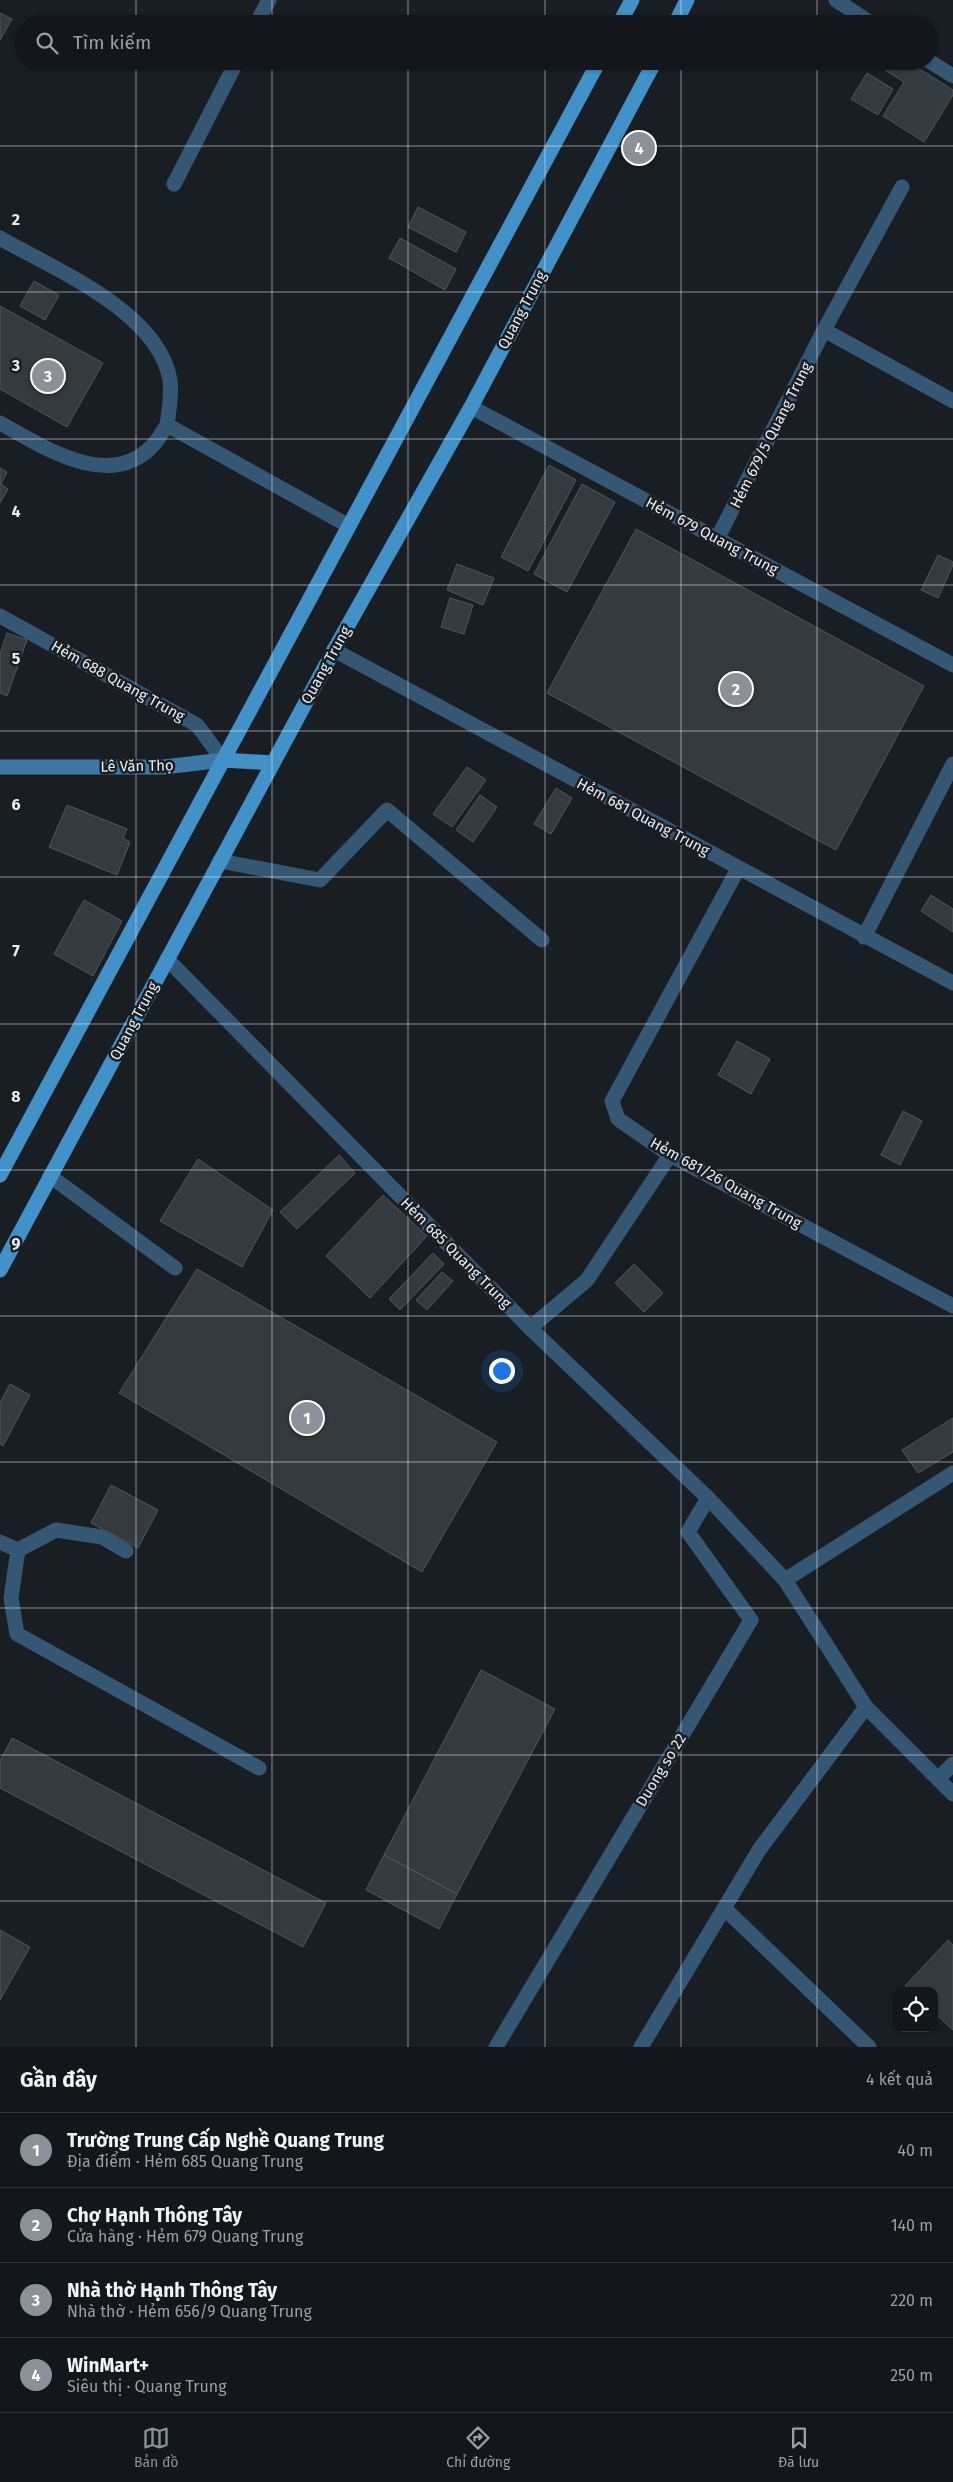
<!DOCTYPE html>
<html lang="vi">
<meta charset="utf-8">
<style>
:root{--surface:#13161a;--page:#202327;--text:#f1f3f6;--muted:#9d9fa2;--line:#323539;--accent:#8c9099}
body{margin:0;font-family:"Fira Sans",sans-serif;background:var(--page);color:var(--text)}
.controls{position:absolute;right:15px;bottom:15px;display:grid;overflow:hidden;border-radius:10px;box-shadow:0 1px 4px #0004}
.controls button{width:45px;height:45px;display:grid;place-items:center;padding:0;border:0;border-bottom:1px solid var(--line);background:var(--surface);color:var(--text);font:25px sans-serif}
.you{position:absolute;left:501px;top:1370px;width:18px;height:18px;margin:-12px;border:4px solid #fff;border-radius:50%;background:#1a73e8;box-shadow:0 0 0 8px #1a73e833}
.badge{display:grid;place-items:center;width:32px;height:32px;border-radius:50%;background:var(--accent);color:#fff;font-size:16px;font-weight:700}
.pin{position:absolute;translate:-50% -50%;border:2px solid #fff;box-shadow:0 1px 5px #0006}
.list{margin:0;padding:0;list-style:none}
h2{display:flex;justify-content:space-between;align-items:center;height:65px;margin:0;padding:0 20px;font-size:21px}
h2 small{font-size:16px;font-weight:400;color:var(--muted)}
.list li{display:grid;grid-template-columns:32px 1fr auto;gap:15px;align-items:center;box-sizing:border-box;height:75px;padding:0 20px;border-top:1px solid var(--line)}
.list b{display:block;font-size:19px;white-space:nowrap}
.list p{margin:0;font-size:16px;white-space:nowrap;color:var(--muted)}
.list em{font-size:16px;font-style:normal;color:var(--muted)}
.icon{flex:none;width:28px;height:28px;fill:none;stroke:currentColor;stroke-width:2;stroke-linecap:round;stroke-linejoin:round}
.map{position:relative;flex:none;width:953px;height:2047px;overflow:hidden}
.search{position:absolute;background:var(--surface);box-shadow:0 1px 4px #0004;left:15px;right:15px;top:15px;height:55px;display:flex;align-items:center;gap:12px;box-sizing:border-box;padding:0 18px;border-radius:28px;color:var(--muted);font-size:19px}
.sheet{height:365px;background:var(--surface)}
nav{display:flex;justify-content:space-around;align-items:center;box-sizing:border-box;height:70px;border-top:1px solid var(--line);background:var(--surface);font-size:14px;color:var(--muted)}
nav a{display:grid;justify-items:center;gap:2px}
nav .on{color:var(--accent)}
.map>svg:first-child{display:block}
</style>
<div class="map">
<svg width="953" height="2047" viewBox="0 0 953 2047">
<rect width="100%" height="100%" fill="#191e22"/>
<path fill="#353a3e" stroke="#50555a" d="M0,13L12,19L0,40Z
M871,61H907L953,90V95L924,142L883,116L904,82Z
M867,73L893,89L878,115L851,99Z
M418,207L466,232L456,252L408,227Z
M400,238L456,269L445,290L389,258Z
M34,281L59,295L45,320L20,306Z
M0,306L103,363L67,427L0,389Z
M549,465L576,480L528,571L501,557Z
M0,468L7,472L1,484L8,489L0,503Z
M582,484L615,502L567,592L534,574Z
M636,529L924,686L836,850L547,693Z
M938,555L953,562V565L938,598L921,590Z
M457,564L494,578L483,605L447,590Z
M450,598L473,605L464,634L441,627Z
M7,633L27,640L7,696L0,693V654Z
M467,767L486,780L452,827L433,814Z
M556,788L572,798L551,834L534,824Z
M480,795L497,807L473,842L456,830Z
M67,805L127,829L123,838L130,842L117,875L49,847Z
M931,895L953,909V932L921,911Z
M84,900L122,921L93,976L54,954Z
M737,1041L770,1059L751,1094L718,1075Z
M903,1111L922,1121L900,1165L881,1155Z
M339,1155L355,1173L297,1229L280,1212Z
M198,1159L273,1210L242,1267L160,1221Z
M383,1195L427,1236L370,1298L326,1256Z
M433,1253L444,1264L400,1310L389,1299Z
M634,1264L663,1293L644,1312L615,1283Z
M197,1269L497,1442L422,1572L119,1393Z
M442,1272L453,1281L427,1310L416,1300Z
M10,1384L30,1395L3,1446L0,1444V1403Z
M953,1418V1452L918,1473L902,1450Z
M111,1485L158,1510L138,1548L91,1523Z
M481,1670L555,1709L457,1894L384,1855Z
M12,1738L326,1903L303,1947L0,1788V1761Z
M384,1855L457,1894L439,1929L366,1890Z
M0,1930L30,1947L0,2000Z
M948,1940L953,1945V2030L934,2013V1991H910L905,1986Z"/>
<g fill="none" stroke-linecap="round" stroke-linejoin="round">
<path stroke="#345873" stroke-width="15" d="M0,238C55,270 158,311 170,380C172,395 169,410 167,425L349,526
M824,330L953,401
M0,423C42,446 111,493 154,444C159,439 162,432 167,425
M717,539L824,330L902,187
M220,861L320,880L387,810L542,940
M738,869L612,1101L618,1119L670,1155L953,1306
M864,937L953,764
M50,1176L175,1268
M530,1328L587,1280L670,1155
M0,1542L18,1550L11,1598L17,1634L259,1768
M18,1550L56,1530L102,1537L126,1551
M938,1779L953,1764
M724,1908L869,2047
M496,2047L751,1620L688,1532L708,1498
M641,2047L759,1850L866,1707L953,1794"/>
<path stroke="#345873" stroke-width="15" d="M836,0L872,24
M256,24L269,0
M929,61L953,76
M174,184L237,61
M471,407L953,665
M0,616L197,725L223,760
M334,650L953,983
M167,959L530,1328L708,1498L785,1580L866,1707
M785,1580L953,1473"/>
<path stroke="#3c79a4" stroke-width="15" d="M0,767H164L223,760"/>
<path stroke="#4192c9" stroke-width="15" d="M619,24L632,0
M675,24L687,0
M223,760L273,763
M0,1175L599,61
M0,1270L334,650L471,407L655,61"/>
</g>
<path fill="none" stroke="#eaedf0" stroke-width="1" stroke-opacity="0.55" d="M136,0V24M272,0V24M408,0V24M545,0V24M681,0V24M817,0V24M136,61V2047M272,61V2047M408,61V2047M545,61V2047M681,61V2047M817,61V2047M0,146H953M0,292H953M0,439H953M0,585H953M0,731H953M0,877H953M0,1024H953M0,1170H953M0,1316H953M0,1462H953M0,1608H953M0,1755H953M0,1901H953"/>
<g text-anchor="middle" stroke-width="5" stroke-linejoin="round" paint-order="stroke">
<g font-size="15" fill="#eaedf0" stroke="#191e22">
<text transform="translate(522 310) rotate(-62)" y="5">Quang Trung</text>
<text transform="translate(771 435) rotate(-63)" y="5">Hẻm 679/5 Quang Trung</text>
<text transform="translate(712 536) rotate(28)" y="5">Hẻm 679 Quang Trung</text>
<text transform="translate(326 665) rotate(-61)" y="5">Quang Trung</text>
<text transform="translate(118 681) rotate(29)" y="5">Hẻm 688 Quang Trung</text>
<text transform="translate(137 766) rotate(-1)" y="5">Lê Văn Thọ</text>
<text transform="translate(643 817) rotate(28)" y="5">Hẻm 681 Quang Trung</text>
<text transform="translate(134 1021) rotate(-62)" y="5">Quang Trung</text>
<text transform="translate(726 1183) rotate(29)" y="5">Hẻm 681/26 Quang Trung</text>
<text transform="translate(456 1253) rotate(45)" y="5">Hẻm 685 Quang Trung</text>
<text transform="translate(661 1770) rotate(-59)" y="5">Duong so 22</text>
</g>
</g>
<g font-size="16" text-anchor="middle" font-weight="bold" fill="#eaedf0" stroke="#191e22" stroke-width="5" stroke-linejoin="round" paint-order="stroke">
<text x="16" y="225">2</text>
<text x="16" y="371">3</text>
<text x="16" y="517">4</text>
<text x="16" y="664">5</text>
<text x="16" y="810">6</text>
<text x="16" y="956">7</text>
<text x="16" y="1102">8</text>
<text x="16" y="1249">9</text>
</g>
</svg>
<div class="controls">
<button><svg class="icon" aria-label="locate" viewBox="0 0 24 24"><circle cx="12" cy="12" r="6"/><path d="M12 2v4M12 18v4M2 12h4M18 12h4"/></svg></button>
</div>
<div class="you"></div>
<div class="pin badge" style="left:307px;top:1418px">1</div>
<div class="pin badge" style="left:736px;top:689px">2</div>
<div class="pin badge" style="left:48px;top:376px">3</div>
<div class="pin badge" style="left:639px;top:148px">4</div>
<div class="search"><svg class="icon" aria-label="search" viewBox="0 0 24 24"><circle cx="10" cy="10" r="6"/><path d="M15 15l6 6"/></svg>Tìm kiếm</div>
</div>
<section class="sheet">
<h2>Gần đây<small>4 kết quả</small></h2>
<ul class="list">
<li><span class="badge">1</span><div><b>Trường Trung Cấp Nghề Quang Trung</b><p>Địa điểm · Hẻm 685 Quang Trung</p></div><em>40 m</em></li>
<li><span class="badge">2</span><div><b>Chợ Hạnh Thông Tây</b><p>Cửa hàng · Hẻm 679 Quang Trung</p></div><em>140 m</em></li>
<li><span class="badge">3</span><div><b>Nhà thờ Hạnh Thông Tây</b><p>Nhà thờ · Hẻm 656/9 Quang Trung</p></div><em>220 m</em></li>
<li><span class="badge">4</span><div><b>WinMart+</b><p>Siêu thị · Quang Trung</p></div><em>250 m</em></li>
</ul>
</section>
<nav>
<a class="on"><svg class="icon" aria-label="map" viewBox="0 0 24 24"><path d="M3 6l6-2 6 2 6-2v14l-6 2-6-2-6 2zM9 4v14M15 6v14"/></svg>Bản đồ</a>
<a><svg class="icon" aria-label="directions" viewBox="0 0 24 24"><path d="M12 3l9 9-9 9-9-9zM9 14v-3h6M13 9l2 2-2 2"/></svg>Chỉ đường</a>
<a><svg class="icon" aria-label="saved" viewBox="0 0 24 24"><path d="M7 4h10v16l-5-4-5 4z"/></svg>Đã lưu</a>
</nav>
